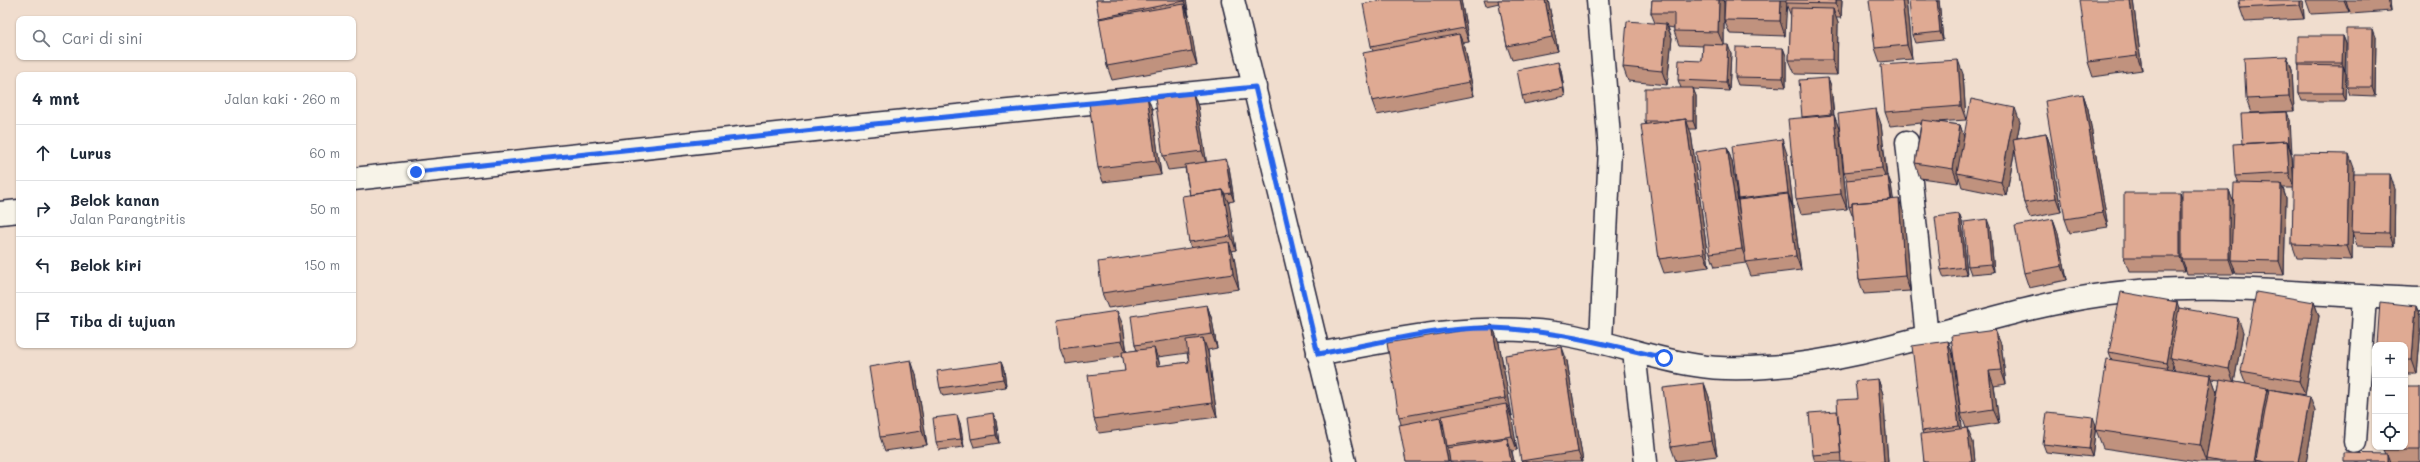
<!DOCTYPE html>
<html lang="id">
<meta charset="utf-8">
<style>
:root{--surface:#fff;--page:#f6f6f7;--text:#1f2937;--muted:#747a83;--line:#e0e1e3}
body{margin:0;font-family:Mali,sans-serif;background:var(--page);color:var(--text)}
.controls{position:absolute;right:12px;bottom:12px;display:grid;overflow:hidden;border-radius:8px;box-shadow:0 1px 3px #0004}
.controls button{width:36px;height:36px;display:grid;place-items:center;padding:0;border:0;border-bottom:1px solid var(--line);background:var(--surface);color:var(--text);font:20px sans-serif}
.stop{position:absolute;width:12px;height:12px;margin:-9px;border:3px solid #2563eb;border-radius:50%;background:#fff}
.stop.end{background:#2563eb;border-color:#fff;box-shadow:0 1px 4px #0008}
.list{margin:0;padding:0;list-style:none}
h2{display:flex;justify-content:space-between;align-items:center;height:52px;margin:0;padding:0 16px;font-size:17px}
h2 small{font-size:13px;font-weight:400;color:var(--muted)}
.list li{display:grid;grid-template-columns:26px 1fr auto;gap:12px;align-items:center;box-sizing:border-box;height:56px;padding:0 16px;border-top:1px solid var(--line)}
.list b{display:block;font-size:15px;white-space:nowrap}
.list p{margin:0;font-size:13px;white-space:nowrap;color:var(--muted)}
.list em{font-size:13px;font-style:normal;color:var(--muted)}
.icon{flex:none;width:22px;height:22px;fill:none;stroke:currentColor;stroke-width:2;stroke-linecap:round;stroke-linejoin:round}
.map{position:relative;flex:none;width:2420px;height:462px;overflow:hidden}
.search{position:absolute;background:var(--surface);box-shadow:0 1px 3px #0004;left:16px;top:16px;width:340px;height:44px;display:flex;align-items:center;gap:10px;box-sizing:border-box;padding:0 14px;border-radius:8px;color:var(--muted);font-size:15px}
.panel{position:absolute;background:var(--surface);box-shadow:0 1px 3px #0004;left:16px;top:72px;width:340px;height:276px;border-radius:8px}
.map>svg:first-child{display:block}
</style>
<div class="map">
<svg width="2420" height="462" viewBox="0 0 2420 462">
<rect width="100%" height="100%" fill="#f0ddce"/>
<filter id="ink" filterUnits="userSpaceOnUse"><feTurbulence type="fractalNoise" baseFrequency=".025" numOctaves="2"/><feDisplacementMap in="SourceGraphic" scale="8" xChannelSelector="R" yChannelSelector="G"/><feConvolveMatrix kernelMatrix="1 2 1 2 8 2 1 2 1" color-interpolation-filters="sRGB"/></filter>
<g filter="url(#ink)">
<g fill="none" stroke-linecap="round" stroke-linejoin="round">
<defs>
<path id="minor" d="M1598,0L1610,149L1601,342
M1907,142L1927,338
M353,179L833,128L1255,87
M0,213L19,211
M1634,351L1646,462
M1318,354C1402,338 1476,321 1562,334C1607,341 1649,358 1694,365C1717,369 1743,369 1766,367C1881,360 1987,311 2101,295C2207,280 2314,296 2420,299
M2355,442L2365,297"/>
<path id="primary" d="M1233,0L1345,462"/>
</defs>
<use href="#minor" stroke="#22223b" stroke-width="25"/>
<use href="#primary" stroke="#22223b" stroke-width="25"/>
<use href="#minor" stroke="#f7f3e8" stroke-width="22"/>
<use href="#primary" stroke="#f7f3e8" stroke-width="22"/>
</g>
<path fill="#c0927e" stroke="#22223b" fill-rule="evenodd" d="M1096,0H1186L1189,16H1188L1197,65L1112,80L1107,66L1100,19Z
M1461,0L1469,42L1463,43L1465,48L1474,96L1377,115L1372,101L1373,51L1371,46Z
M1484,0H1548L1558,51L1512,60L1507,46L1499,3L1486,6Z
M1652,0H1724H1723L1724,3V44L1731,53L1729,91L1693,89L1696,96V129H1689L1691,133L1709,267L1664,273L1659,259L1646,125L1645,121L1681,88L1678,80L1702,61L1703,46L1679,45L1674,31V28L1668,27L1672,38L1667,85L1628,81L1623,67L1655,23L1651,13Z
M1725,0H1842L1841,18H1836L1838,23L1837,75L1795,74L1789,60L1791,16L1786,4L1785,36L1730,34L1724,20Z
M1906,0L1912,59L1880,62L1875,48Z
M1939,0L1943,40L1915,43L1912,35Z
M2133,0L2142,70L2093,77L2088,62Z
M2303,0L2304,19L2245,22L2240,8Z
M2306,0H2390L2391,11L2351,14L2348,7L2349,12L2311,14Z
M2343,36L2346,44L2345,71L2346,74L2345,101H2302L2299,93V66L2298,63Z
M2376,37L2375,96L2350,95L2347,87Z
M1783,48L1786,56V87L1738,85L1735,77Z
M2287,56L2292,70L2294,111L2251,113L2246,99Z
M1561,70L1565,96L1524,104L1522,96Z
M1963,74L1966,120L1937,122L1960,125L1964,138L2020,122L2017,138L2046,133L2051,148L2061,212L2030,218L2024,203L2015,149L2006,196L1962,187L1959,177L1958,183L1920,178L1915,163L1921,123L1890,126L1885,112Z
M1828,78L1831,86L1834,115L1839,129L1847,209L1801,214L1796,199L1803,118L1802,117Z
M1193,93L1198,107L1206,162L1229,167L1234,201L1228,202L1236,250L1232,251L1234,257L1239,289L1108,308L1102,293L1191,248L1189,242L1190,195L1185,168L1168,170L1163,156Z
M2083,94L2088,109L2108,227L2070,233L2065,219Z
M1152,109L1161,175L1103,182L1098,168Z
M2290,120L2291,153L2292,156L2294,183L2354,168L2353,187L2395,189L2394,247L2357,246L2352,232V260L2297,258L2292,244L2294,188H2283L2286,198L2284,275L2236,274L2234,267V274H2187L2185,267V271H2129L2124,257L2180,193L2182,200L2229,190L2233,202L2238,183L2235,176Z
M1881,124L1887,176H1888L1891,184L1893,200L1904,214L1910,291L1864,294L1859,280L1853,215H1852L1849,207L1847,180L1844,172Z
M1727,147L1732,162L1739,209L1738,199L1787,154L1793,207L1801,270L1751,276L1746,263L1715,267L1710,253Z
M1959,214L1962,222L1967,275L1944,278L1941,270Z
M2053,219L2058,233L2067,280L2029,288L2024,273Z
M1990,227L1994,272L1971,274L1968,266Z
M2314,302L2319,316L2305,395L2267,389L2268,391L2315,411L2306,462H2197L2103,448L2096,430L2112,360L2109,352L2179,308L2243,332L2234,382L2246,384L2241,371ZM2173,365L2175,370L2172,369ZM2212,379L2220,380L2217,393Z
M1207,305L1212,320L1217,348L1208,350L1217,417L1099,433L1094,419L1125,371L1123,356L1066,364L1060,349L1123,325L1127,352L1137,350L1135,345ZM1187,353L1189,362L1160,366L1158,357Z
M2416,306L2420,316V339L2417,374H2405V345Z
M1492,325L1499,343L1512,416H1511L1517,450L1512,451L1514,462H1406L1401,424L1399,417Z
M1948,341L1953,355L1962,429L1973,442L1975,462H1924L1923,434L1922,431Z
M2001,344L2006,384L1994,386L1999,423L1966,428L1961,414Z
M1567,361L1583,462H1522L1521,461Z
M1001,362L1004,370L1006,387L943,396L940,388Z
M916,375L927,445L885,451L880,437Z
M1878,379L1883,394L1888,462H1815L1813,455L1857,399Z
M1704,383L1709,397L1717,456L1676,461L1671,447Z
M2420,387V462H2344L2385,454L2383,450Z
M996,421L999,443L974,447L971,439Z
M960,423L964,447L939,450L936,442Z
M2096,425L2092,457L2046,452L2043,444Z"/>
<path fill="#9c7767" stroke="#22223b" d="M1184,0H1186L1189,16L1184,1Z
M1459,0H1461L1469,42L1464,28Z
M1545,0H1548L1558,51L1552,37Z
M1719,0H1723L1724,3V46L1718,32Z
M1781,0H1787L1785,36L1780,21Z
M1836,0H1842L1841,18L1836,4Z
M1902,0H1906L1912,59L1907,45Z
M1937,0H1939L1943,40L1940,32Z
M2130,0H2133L2142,70L2137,56Z
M2299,0H2303L2304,19L2299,5Z
M2344,0H2346L2348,7L2349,12Z
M2387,0H2390L2391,11Z
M1184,4L1189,18L1197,65L1192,51Z
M1833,9L1838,23L1837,75L1832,60Z
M1666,24L1672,38L1667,85L1662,71Z
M2373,29L2376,37L2375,96L2372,87Z
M1459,34L1465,48L1474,96L1469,82Z
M2343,36L2346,44L2345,71L2342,63Z
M1728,45L1731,53L1729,91L1726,82Z
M1783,48L1786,56V87L1783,78Z
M2287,56L2292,70L2294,111L2289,97Z
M1958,60L1963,74L1966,120L1961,106Z
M1558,62L1561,70L1565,96L1563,88Z
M2343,66L2346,74L2345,101L2342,93Z
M1828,78L1831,86L1834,122L1831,114Z
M1693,88L1696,96V129L1693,121Z
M1193,93L1198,107L1207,165L1202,151Z
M2083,94L2088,109L2108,227L2103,213Z
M1147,95L1152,109L1161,175L1156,161Z
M2015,108L2020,122L2006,196L2001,182Z
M1876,109L1881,124L1887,182L1882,168Z
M2287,112L2290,120L2292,153L2289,145Z
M1834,115L1839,129L1847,209L1841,194Z
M1686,119L1691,133L1709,267L1704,253Z
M1960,125L1965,140L1957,173L1959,177L1958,183L1953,169Z
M2046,133L2051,148L2061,212L2056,198Z
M1782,139L1787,154L1793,207L1788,193Z
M2287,141L2292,156L2294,188L2289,173Z
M1727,147L1732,162L1747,263L1742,249Z
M2349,154L2354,168L2352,260L2347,246Z
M1226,159L1229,167L1234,201L1231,193Z
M2390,174L2395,189L2394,247L2389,233Z
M1888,176L1891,184L1895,210L1892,202Z
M2281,184L2286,198L2284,275L2279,261Z
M1223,190L1229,204L1236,250L1231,236Z
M2229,190L2234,204L2231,260L2234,267V274L2229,259Z
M2180,193L2185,208L2182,259L2185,267V271L2180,257Z
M1788,194L1793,209L1801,270L1796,256Z
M1899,199L1904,214L1910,291L1905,276Z
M1959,214L1962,222L1967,275L1964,267Z
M1987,219L1990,227L1994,272L1991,264Z
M2053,219L2058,233L2067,280L2062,266Z
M1229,242L1234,257L1239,289L1233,274Z
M2177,302L2182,317L2170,358L2173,365L2171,377L2166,363Z
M2314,302L2319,316L2305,395L2299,381Z
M1207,305L1212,320L1217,348L1212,334Z
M2416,306L2420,316V339L2417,374L2412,360Z
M1117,311L1123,325L1127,355L1122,341Z
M2238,318L2243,332L2234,383L2229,369Z
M1492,325L1499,343L1512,416L1505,398Z
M1995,330L2001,344L2006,384L2001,370Z
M1203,338L1208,352L1217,417L1212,403Z
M1948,341L1953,355L1964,441L1959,426Z
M1562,347L1567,361L1583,462H1582L1578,452Z
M1154,348L1159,362L1162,380L1157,366Z
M911,360L916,375L927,445L922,431Z
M1001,362L1004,370L1006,387L1003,379Z
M1989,371L1994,386L1999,423L1993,409Z
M2211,375L2217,393L2206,459V462L2200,445Z
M1878,379L1883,394L1888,462H1884Z
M1704,383L1709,397L1717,456L1712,441Z
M2267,388L2272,403L2256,460L2257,462H2254Z
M2310,397L2315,411L2306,462H2298Z
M1506,404L1512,419L1517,450L1512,436Z
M993,413L996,421L999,443L996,435Z
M957,415L960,423L964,447L961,439Z
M1440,417L1445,432L1451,462H1448Z
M2093,417L2096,425L2092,457L2089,449Z
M1967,428L1973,442L1975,462H1972Z
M1507,438L1512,453L1514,462H1511Z
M2387,454L2390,462H2387Z"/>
<path fill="#dfaa93" stroke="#22223b" d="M1096,0H1184V1L1099,18Z
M1381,0H1459L1464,28L1371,46L1363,4Z
M1498,0H1545L1552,37L1507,46Z
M1652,0H1719L1718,32L1674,31V13H1651Z
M1725,0H1781L1780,21L1724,20Z
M1786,0H1836V4L1786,3Z
M1869,0H1902L1907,45L1875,48Z
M1909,0H1937L1940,32L1912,35Z
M2080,0H2130L2137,56L2088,62Z
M2239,0H2299V5L2240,8Z
M1184,4L1192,51L1107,66L1099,19Z
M1791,8L1833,9L1832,60H1789Z
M1627,21L1666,24L1662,71L1623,67Z
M2347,29H2373L2372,87H2347Z
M1459,34L1469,82L1372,101L1363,53Z
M2298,36H2343L2342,63H2298Z
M1703,44L1728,45L1726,82L1678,80L1679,60L1702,61Z
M1736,47L1783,48V78L1735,77Z
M2287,56L2289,97L2246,99L2244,58Z
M1958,60L1961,106L1885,112L1881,65Z
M1558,62L1563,88L1522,96L1517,70Z
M2299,65L2343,66L2342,93H2299Z
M1828,78L1831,114L1802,117L1799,80Z
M1645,88H1693V121H1686V119L1671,121H1645Z
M1193,93L1202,151L1163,156L1155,98Z
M2083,94L2103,213L2065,219L2045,101Z
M1147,95L1156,161L1098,168L1089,103Z
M1971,99L2015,108L2001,182L1957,173Z
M1876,109L1882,168L1844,172L1838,114Z
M2287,112L2289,145L2287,141L2243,144L2241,114Z
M1834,115L1841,194L1796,199L1788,119Z
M1686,119L1704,253L1659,259L1641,125Z
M1922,120L1960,125L1953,169L1915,163Z
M2046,133L2056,198L2024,203L2013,139Z
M1782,139L1788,193L1738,199L1732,146Z
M2287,141L2289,173L2235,176L2233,144Z
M1727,147L1742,249L1710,253L1696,152Z
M2294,153L2349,154L2347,246L2292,244Z
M1226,159L1231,193L1225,194L1223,190L1190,195L1185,165Z
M2354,174H2390L2389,233L2352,232Z
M1888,176L1891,200L1852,203V206L1849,207L1846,180Z
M2234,183L2281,184L2279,261L2231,260Z
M1223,190L1231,236L1189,242L1182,196Z
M2182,190H2229V259H2182Z
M2124,193H2180V257H2124Z
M1788,194L1796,256L1746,262L1738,200Z
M1899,199L1905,276L1859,280L1852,203Z
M1959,214L1964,267L1941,270L1935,217Z
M1987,219L1991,264L1968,266L1964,222Z
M2053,219L2062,266L2024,273L2015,226Z
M1229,242L1233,274L1102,293L1098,262Z
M2121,292L2177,302L2166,363L2109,352Z
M2256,292L2314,302L2299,381L2241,371Z
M2380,302L2416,306L2412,360H2405V345H2377Z
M1207,305L1212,334L1135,345L1131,316Z
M2179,308L2238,318L2229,369L2170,358Z
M1117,311L1122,341L1060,349L1057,320Z
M1492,325L1505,398L1399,417L1387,343Z
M1995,330L2001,370L1989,371L1993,409L1961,414L1951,336Z
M1203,338L1212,403L1094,419L1088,375L1125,371L1122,352L1154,348L1157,366L1189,362L1186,340Z
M1948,341L1959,426L1922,431L1912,346Z
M1562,347L1578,452L1521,461L1505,355Z
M2107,359L2211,375L2200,445L2096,430Z
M911,360L922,431L880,437L869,367Z
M1001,362L1003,379L940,388L937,371Z
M1878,379L1884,462H1841L1837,400L1857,399L1855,381Z
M2220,379L2267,388L2254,462H2222L2206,459Z
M1704,383L1712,441L1671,447L1663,388Z
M2405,387H2420V450H2383V447H2405Z
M2269,389L2310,397L2298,462H2266L2256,460Z
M1506,404L1512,436L1447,446L1442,416Z
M1837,411L1841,453L1813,455L1809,413Z
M2047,412L2093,417L2089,449L2043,444Z
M993,413L996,435L971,439L968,417Z
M957,415L961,439L936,442L933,418Z
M1440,417L1448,462H1406L1399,425Z
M1967,428L1972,462H1924L1921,434Z
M1507,438L1511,462H1450L1448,448Z
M2344,453L2387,454V462H2344Z"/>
</g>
<g fill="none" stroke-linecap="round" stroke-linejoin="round" filter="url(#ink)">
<path stroke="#2563eb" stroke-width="5" d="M416,172L833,128L1255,87L1318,354C1375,344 1434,327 1493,328C1551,330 1607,344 1664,358"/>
</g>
</svg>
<div class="controls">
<button>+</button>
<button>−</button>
<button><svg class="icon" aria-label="locate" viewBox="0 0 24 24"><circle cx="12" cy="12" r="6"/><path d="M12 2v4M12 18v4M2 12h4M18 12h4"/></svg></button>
</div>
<div class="stop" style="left:1664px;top:358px"></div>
<div class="stop end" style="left:416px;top:172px"></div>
<div class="search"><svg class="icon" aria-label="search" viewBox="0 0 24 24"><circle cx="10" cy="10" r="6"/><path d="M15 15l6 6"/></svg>Cari di sini</div>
<section class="panel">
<h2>4 mnt<small>Jalan kaki · 260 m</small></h2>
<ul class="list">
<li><svg class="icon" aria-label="ahead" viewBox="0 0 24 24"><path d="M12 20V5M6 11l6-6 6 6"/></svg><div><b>Lurus</b></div><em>60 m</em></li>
<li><svg class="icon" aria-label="right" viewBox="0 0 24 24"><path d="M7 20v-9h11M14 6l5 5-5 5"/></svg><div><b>Belok kanan</b><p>Jalan Parangtritis</p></div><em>50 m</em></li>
<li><svg class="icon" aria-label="left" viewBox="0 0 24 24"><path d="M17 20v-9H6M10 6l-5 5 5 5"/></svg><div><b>Belok kiri</b></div><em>150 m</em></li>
<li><svg class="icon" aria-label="arrive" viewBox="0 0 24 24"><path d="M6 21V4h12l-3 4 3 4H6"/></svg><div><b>Tiba di tujuan</b></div></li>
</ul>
</section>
</div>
